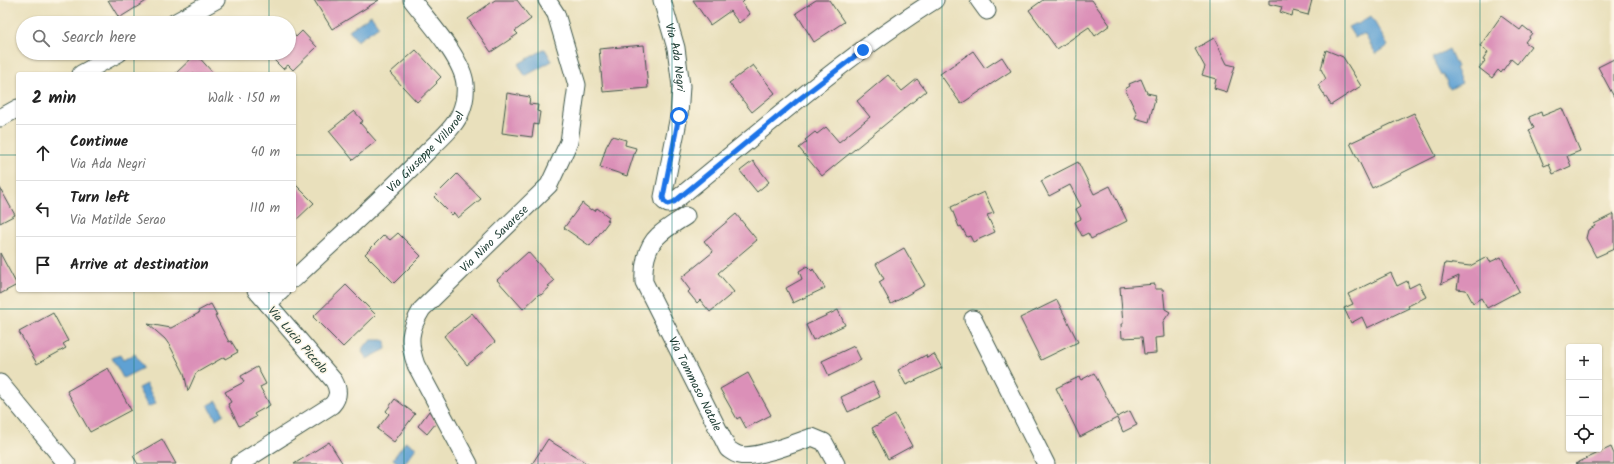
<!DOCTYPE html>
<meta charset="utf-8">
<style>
:root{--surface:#fff;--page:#f2f2f2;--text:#222;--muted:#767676;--line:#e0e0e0}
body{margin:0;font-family:Kalam,sans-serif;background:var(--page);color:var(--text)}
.controls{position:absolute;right:12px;bottom:12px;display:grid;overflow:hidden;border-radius:4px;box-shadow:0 1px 3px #0004}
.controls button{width:36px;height:36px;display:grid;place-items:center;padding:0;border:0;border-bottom:1px solid var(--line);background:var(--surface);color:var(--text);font:20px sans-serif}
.stop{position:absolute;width:12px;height:12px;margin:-9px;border:3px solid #1a73e8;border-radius:50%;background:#fff}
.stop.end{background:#1a73e8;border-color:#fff;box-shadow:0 1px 4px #0008}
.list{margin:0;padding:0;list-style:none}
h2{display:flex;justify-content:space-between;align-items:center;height:52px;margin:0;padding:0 16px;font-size:17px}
h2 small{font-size:13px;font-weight:400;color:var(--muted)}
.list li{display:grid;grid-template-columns:26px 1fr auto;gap:12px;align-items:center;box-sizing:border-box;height:56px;padding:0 16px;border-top:1px solid var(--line)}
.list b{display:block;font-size:15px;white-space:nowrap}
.list p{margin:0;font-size:13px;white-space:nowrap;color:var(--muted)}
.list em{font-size:13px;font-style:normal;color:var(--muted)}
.icon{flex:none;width:22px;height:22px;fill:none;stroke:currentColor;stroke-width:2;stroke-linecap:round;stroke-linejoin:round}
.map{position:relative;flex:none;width:1614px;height:464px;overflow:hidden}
.search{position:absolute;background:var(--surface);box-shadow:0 1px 3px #0004;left:16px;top:16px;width:280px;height:44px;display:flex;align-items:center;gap:10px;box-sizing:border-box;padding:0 14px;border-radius:22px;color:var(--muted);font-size:15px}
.panel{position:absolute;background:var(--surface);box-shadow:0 1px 3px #0004;left:16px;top:72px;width:280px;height:220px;border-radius:4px}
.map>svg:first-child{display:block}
</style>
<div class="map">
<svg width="1614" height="464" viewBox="0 0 1614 464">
<rect width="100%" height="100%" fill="#fcf5e5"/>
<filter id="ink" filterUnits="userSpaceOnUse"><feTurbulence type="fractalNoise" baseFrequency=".025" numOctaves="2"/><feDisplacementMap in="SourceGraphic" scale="8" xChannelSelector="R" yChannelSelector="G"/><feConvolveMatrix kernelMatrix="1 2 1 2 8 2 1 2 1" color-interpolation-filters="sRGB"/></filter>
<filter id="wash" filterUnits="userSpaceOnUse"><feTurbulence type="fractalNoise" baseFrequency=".012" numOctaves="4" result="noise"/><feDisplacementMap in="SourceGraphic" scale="16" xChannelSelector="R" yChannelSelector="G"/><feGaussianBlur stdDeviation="0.9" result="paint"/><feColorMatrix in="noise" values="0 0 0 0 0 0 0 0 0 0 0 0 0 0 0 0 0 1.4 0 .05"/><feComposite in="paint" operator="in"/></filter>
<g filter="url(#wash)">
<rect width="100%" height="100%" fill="#e9e0bc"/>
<path fill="#5fa1d3" stroke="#3f6f84" d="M371,15L379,26L357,41L349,30Z
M1371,16L1388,46L1376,54L1365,35H1360L1355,38L1348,27L1354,24H1358Z
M545,49L552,61L525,76L518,64Z
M1449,49L1457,67L1455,68L1462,83L1450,89L1443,74L1441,75L1432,58Z
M372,340H383L385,341L386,349L367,359L362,352L363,347Z
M135,354L143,368L123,378L112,358L120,355L123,360Z
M146,384L156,403L148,407L138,388Z
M217,401L224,414L216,419L208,405Z
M406,441L416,448L404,464H399L393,459Z"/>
<g id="blocks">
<path fill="#db90b8" d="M108,0H148L119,18Z
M314,0H379L332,29Z
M495,0H517L531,19L515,31L518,34L491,52L468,19Z
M693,0H745L742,3L750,14L739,23L730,11L710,25Z
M816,0H829L844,22L814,42L796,13Z
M1043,0H1092L1110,25L1095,36L1089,27L1057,49L1029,10Z
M1269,0H1312L1308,15L1293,11L1292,16L1280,12L1282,7L1269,4Z
M1501,16L1520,30L1523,26L1532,33L1525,42L1531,46L1517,64L1511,59L1501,73L1498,70L1492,78L1479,68L1485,61L1483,60L1488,52L1480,46Z
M289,29L296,37L302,31L317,47L293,70L288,65L283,69L267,53H289Z
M1214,38L1227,64L1235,66L1227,92L1214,88L1216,79L1202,75L1205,67L1195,49Z
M644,45L648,88L603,92L599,49Z
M416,50L441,77L436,82L437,83L417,102L390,73Z
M1326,50L1343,57L1361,86L1331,105L1318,85L1326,79L1321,69Z
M973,51L985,68L1002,57L1011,71L961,104L940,74Z
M196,54L214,74H175Z
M1614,59V97L1598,67Z
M753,65L775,93L752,112L729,83Z
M888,75L902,91L917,79L926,91L822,176L799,148L807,142L805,140L815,132L817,134L826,127L839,142L870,117L857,101Z
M1141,79L1147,93L1156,95L1149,122L1135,118L1137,114L1125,89L1130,86L1129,84Z
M507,93L530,97L529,104L538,105L537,111L540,112L538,125L534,124L532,137L502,133Z
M1562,108L1580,151L1567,156L1571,166L1553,174L1549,164L1544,166L1529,130L1534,128L1529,117L1541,112L1542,116Z
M354,111L363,121L360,123L376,141L353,160L329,131Z
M1414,113L1436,156L1372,188L1350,143Z
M612,136L626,140L625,145L636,148L627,176L600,167L606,147Z
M753,161L769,182L757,192L740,171Z
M1078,162L1094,194L1110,186L1127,221L1091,239L1088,233L1082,236L1075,222L1081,219L1076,209L1081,206L1070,185L1049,196L1041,181Z
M457,174L481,199L458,218L454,213L452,215L434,197Z
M294,183L314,203L294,222Z
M0,188L15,215L0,223Z
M984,192L994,213L987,215L995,232L973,242L970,236L967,237L961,226L959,227L951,207Z
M582,203L591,210L592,209L595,211L597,208L609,217L607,220L609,221L590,246L564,228Z
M736,214L757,240L718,273L734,292L710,312L700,300L697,303L688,292L690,290L681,278L713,252L704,241Z
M1614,214V249L1596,257L1586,238L1588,230L1595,226L1594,224Z
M398,233L421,256L394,283L365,254L384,235L390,240Z
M904,248L925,285L891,304L879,282L884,279L876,264Z
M528,252L554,281L548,286L550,287L541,295L539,294L523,309L497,280Z
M0,253L17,285L0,294Z
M1487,257L1490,262L1501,257L1519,291L1487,308L1481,298L1473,303L1466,290L1457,289L1459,276L1441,284L1445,263L1470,266Z
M807,266L812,271L813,269L825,288L793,303L786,288L802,279L799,271Z
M1391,273L1397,286L1407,281L1409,288L1419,283L1426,297L1408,306L1409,308L1367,328L1362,317L1351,323L1344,308L1353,304L1348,294Z
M1155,284V289H1163L1165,309L1170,312L1163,322L1164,337L1155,338L1156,353L1144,354L1142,337L1122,338L1121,324H1123L1120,287Z
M346,285L376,315L343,347L313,317Z
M1057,300L1078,342L1041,360L1020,318Z
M211,304L217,315L215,316L229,342L231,341L238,352L225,359L224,357L196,373L188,391L184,373L170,346L165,339L148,324L171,328L199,313L198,311Z
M838,310L845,325L813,340L806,325Z
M53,313L68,341L63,344L66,348L37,364L19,332Z
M472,313L495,342L467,365L444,336Z
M854,346L861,360L829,376L822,361Z
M934,354L942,368L906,385L898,370L926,355L927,358Z
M257,367L266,384L260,387L270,405L254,414L256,417L239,426L228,404L231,402L225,392L244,382L241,376Z
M108,368L131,410L90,432L67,391Z
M748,373L771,415L746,428L740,417L737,419L720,389Z
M1094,373L1117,417L1130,411L1137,425L1123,432L1117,418L1080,437L1056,388L1079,377L1081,380Z
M873,382L880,397L848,412L841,397Z
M395,399L415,414L394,442L377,429L389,414L386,411Z
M429,411L436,423L427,434L418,426Z
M895,415L912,446L888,459L872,428Z
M162,439L176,464H138L133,456Z
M548,439L555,444L588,464H532Z
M329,442L343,464H294Z
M1611,447L1614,454V464H1575Z"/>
</g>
</g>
<g filter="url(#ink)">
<use href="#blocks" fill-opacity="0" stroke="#3d5548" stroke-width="1"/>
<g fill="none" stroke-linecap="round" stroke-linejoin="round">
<defs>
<g id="minor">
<path id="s1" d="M662,0L676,48L681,86L679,116L663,197L664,201L668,204L672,203C758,134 841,59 935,0"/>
<path d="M979,0L987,11"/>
<path d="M174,23L216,0"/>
<path d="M81,74L119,53"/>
<path d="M0,118L18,108"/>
<path id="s2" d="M686,216C677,222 666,228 658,236C646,247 643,267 644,282L728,449C731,451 735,454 739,455C756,459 795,443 812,437L824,442L836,464"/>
<path id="s3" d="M294,279C338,237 384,197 426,153C438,141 453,129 460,114C464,105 466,94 465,84C463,59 428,21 412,0"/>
<path d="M268,304L282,290"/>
<path d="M973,319L1046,464"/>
<path d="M0,383L67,464"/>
<path d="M239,464L332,405C339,397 339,390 334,381L256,290"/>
<path id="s4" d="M469,464L416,365C408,342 409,330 422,309L549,185L569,142L577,85L556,14L547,0"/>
</g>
</defs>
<use href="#minor" stroke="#3d5548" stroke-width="19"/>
<use href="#minor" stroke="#fff" stroke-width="17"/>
</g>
</g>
<g fill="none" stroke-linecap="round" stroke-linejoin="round" filter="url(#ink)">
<path stroke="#1a73e8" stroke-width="5" d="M679,116L663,197L664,201L668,204L674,202L798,100L863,50"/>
</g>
<path fill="none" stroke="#0f766e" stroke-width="1" stroke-opacity="0.55" d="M134,0V23M269,0V23M404,0V464M538,0V464M672,0V464M807,0V464M942,0V464M1076,0V464M1210,0V464M1345,0V464M1480,0V464M134,53V74M269,53V74M0,155H18M294,155H1614M134,290V464M269,290V464M0,309H1614"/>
<g text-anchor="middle" stroke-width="3" stroke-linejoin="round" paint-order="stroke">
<g font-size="12" fill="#1f3d34" stroke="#fcf5e5">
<text dy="4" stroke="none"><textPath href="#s1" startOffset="59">Via Ada Negri</textPath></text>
<text dy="4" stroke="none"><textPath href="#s3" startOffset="183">Via Giuseppe Villaroel</textPath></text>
<text dy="4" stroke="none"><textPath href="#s4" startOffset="272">Via Nino Savarese</textPath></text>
<text transform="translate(298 340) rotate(49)" y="4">Via Lucio Piccolo</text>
<text dy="4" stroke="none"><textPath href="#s2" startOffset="198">Via Tommaso Natale</textPath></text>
</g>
</g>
</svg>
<div class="controls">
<button>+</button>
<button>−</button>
<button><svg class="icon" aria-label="locate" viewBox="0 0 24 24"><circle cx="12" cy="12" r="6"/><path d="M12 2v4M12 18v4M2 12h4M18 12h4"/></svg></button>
</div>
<div class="stop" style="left:679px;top:116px"></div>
<div class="stop end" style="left:863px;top:50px"></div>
<div class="search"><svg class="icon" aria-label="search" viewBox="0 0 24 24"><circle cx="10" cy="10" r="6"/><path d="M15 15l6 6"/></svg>Search here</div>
<section class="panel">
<h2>2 min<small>Walk · 150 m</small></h2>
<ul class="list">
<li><svg class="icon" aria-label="ahead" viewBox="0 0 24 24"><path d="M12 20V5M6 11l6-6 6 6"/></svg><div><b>Continue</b><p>Via Ada Negri</p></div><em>40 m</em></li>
<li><svg class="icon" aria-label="left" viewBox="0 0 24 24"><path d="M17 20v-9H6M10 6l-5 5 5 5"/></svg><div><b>Turn left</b><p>Via Matilde Serao</p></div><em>110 m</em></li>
<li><svg class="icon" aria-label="arrive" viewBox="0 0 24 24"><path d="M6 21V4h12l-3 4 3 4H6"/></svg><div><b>Arrive at destination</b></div></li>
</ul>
</section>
</div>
